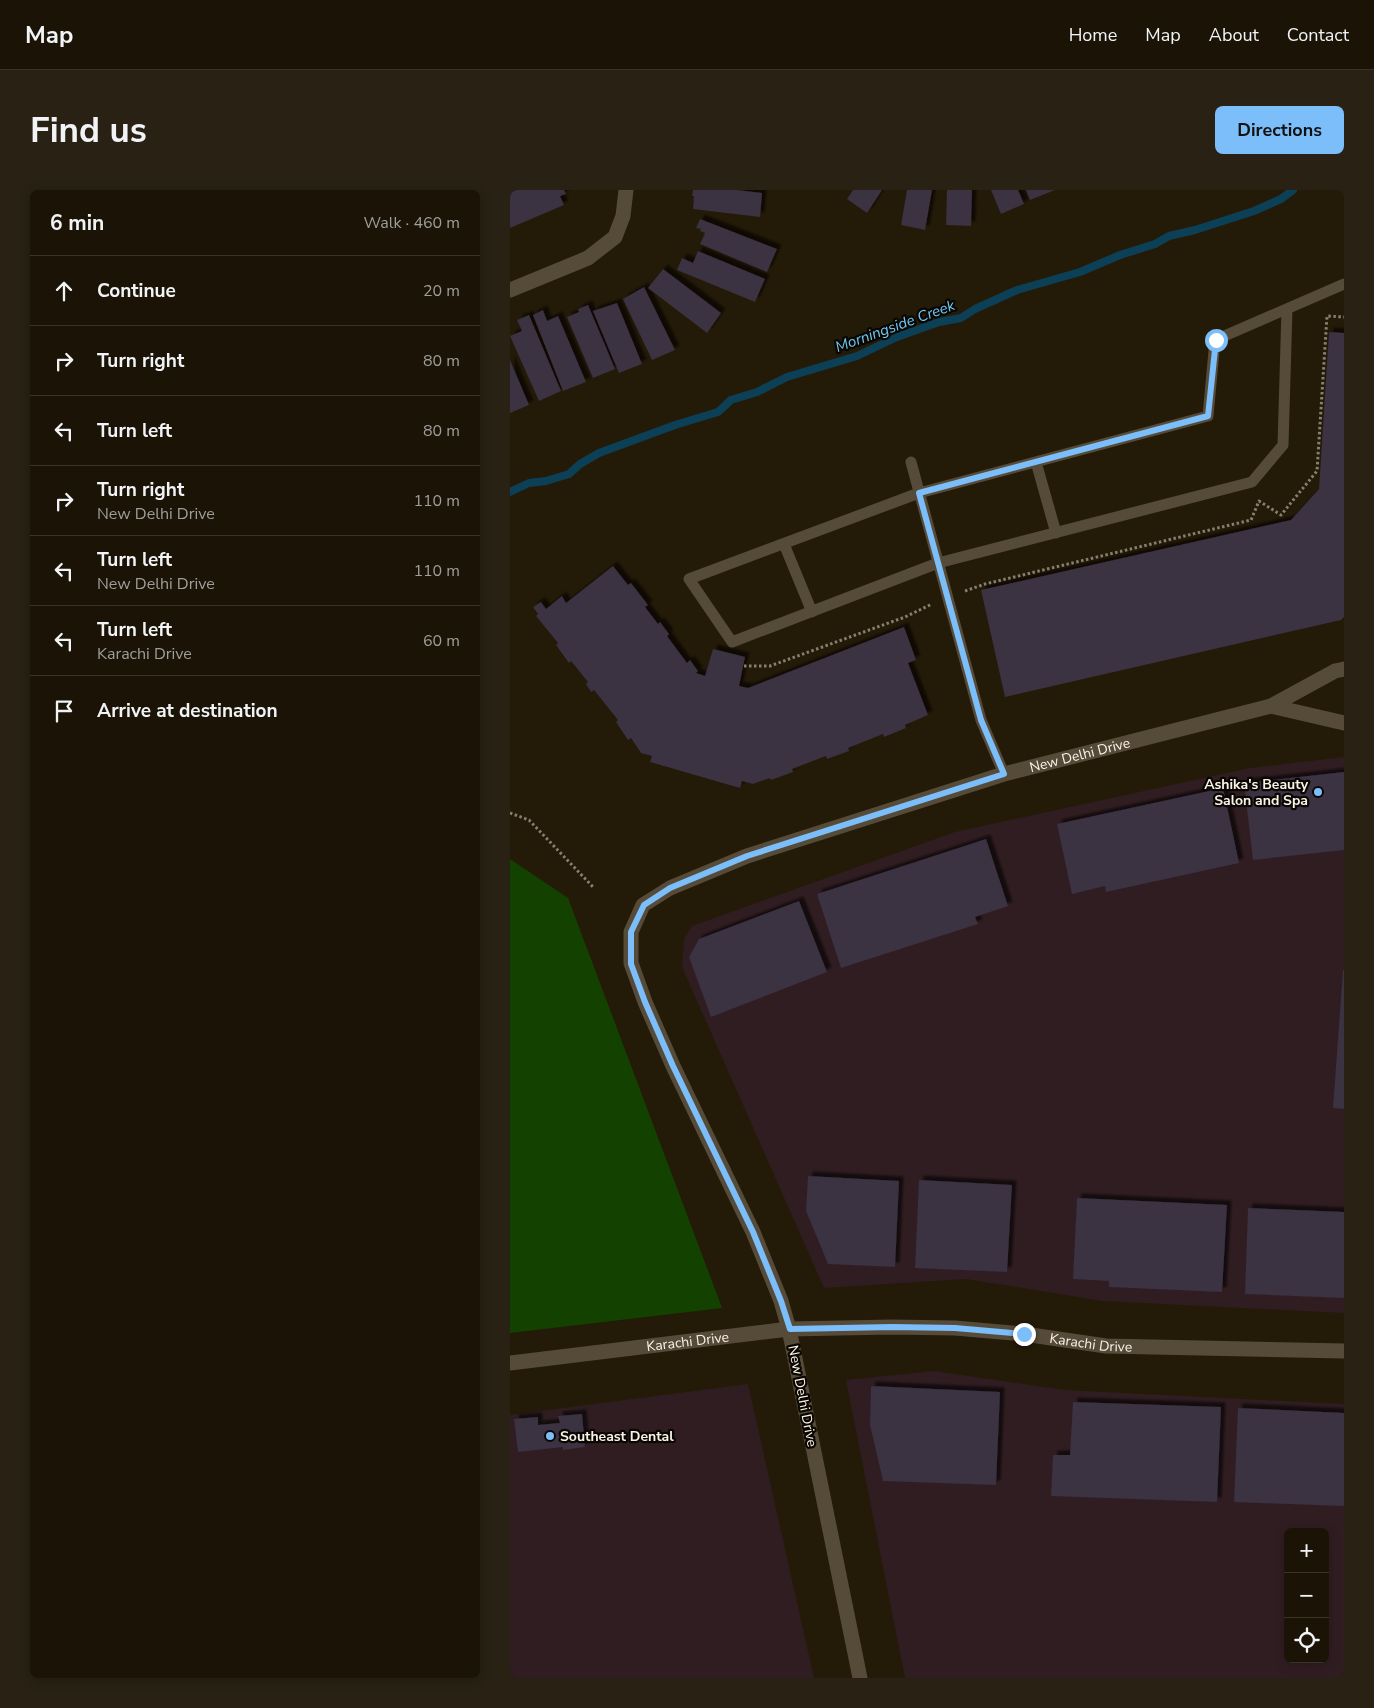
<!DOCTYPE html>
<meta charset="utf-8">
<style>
:root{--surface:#1b1406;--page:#282114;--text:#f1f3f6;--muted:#a09e9b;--line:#393328;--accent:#7cbef9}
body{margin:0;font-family:"Nunito Sans",sans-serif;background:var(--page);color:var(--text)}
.controls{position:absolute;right:15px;bottom:15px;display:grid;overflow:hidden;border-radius:8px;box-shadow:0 2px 12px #0003}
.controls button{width:45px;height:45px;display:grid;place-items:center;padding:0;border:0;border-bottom:1px solid var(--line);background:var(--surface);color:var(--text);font:25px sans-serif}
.stop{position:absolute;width:15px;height:15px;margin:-11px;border:4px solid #7cbef9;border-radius:50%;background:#fff}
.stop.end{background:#7cbef9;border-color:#fff;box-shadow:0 1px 5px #0008}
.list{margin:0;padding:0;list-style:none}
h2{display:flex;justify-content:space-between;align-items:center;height:65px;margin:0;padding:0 20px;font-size:21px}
h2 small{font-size:16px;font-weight:400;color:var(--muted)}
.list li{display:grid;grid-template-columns:32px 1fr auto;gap:15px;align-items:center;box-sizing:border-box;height:70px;padding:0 20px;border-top:1px solid var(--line)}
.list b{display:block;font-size:19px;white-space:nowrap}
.list p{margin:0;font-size:16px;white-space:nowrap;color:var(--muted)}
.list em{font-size:16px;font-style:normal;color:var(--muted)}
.icon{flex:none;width:28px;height:28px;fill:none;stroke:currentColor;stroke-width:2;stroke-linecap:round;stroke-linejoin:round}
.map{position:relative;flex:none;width:834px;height:1488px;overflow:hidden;border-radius:8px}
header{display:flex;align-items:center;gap:30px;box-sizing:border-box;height:70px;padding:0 25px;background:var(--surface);border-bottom:1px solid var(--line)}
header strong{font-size:24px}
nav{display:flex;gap:28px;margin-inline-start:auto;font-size:18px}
.intro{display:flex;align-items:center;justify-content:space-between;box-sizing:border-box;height:120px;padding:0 30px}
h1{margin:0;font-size:35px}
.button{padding:12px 22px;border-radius:8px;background:var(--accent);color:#111;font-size:18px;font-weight:700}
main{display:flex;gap:30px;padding:0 30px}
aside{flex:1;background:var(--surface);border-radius:8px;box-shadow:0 2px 12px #0003}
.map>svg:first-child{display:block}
</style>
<header>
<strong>Map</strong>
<nav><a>Home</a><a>Map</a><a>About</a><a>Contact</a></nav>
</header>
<div class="intro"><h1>Find us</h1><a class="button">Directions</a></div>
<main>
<aside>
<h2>6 min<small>Walk · 460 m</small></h2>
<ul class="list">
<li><svg class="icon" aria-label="ahead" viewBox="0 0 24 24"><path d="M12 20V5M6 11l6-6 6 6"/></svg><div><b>Continue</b></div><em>20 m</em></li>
<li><svg class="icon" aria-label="right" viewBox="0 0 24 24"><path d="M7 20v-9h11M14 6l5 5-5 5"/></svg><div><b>Turn right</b></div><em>80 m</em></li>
<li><svg class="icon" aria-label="left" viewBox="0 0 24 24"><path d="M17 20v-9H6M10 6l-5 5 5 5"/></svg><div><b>Turn left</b></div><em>80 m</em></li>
<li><svg class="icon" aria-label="right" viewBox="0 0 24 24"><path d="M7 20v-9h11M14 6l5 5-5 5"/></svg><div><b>Turn right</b><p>New Delhi Drive</p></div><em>110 m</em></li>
<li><svg class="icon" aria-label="left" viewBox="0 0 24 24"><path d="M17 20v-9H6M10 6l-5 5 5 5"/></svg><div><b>Turn left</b><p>New Delhi Drive</p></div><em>110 m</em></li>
<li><svg class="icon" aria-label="left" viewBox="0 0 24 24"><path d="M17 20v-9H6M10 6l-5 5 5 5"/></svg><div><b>Turn left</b><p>Karachi Drive</p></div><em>60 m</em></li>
<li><svg class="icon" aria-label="arrive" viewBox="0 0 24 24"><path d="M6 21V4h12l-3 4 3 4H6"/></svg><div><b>Arrive at destination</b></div></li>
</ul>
</aside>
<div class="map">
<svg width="834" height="1488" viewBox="0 0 834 1488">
<defs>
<filter id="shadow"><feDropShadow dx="4.5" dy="-4.5" stdDeviation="1" flood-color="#0009"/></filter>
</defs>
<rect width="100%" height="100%" fill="#241a08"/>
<path fill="#301d21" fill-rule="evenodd" d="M834,567V1123L593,1111L456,1089L314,1098L172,777L174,749L182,736L445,642L740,578Z
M424,1181L555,1200L834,1214V1488H395L336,1190ZM778,1342H815V1469H778Z
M238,1194L304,1488H0V1225Z"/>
<path fill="#134200" d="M0,669L58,708L212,1118L0,1143Z"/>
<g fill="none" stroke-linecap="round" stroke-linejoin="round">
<path stroke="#0c4056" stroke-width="8" d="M0,302L19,293L36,291L59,284L70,274L89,263L165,235L208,222L221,210L247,202L277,187L347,166L387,147L429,132L451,128L465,119L507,100L570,82L610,65L645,54L659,46L685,40L744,21L771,9L783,0"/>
</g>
<path fill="#3b3042" filter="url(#shadow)" d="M0,0H54L56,4L50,6L54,15L0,38Z
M183,0H227L252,3L250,27L183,19L184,6H182Z
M343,0H372L357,23L337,9Z
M397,0H422L415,40L391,35Z
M437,0H462L461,36L436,35Z
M481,0H508L514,14L491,24Z
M516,0H545L520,10Z
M190,29L267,59L257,82L190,54L195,43L190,41L191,39L186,38Z
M188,61L255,89L245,112L167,80L172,68L183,73Z
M153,79L211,123L197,143L138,98Z
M134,97L165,160L142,170L113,109Z
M107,113L132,174L109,183L83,121Z
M78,115L105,179L83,188L57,127L69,122L68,119Z
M33,120L37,131L48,126L76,192L53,201L23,125Z
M19,125L51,201L29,211L0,146L12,141L7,130Z
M819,142L834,143V427L831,430L495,507L471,400L781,330L809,299Z
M0,170L19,215L0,223Z
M103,376L118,395L121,393L138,415L135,417L148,434L150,432L159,444L157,446L177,473L180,470L188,481L186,483L195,486L203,459L235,467L229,496L238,498L394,437L406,470L398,473L418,525L395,535L396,538L374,547L373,544L338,558L339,561L317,569L316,566L282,579L283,582L261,590L260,588L243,594L232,591L230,598L140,572L142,566L131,563L121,548L118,550L106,532L108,530L84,500L81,502L76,494L78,492L61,471L59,473L46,455L48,453L26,426L28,424L23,417L31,412L36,419L52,406L56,413Z
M834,582V660L743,670L734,593Z
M713,598L729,673L596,702L595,696L562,704L547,634Z
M476,649L498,716L465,727L468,734L331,778L307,704Z
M289,711L317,782L201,827L179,767L189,749Z
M833,780H834V919L823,918Z
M298,986L389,991L385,1077L318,1074L296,1021Z
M409,990L502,995L497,1082L405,1078Z
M567,1008L717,1015L712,1102L599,1097V1091L563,1089Z
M738,1018L834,1022V1108L735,1104Z
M361,1196L490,1202L486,1295L373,1291L360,1235Z
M563,1212L711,1217L707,1312L541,1306L543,1265H560Z
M728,1218L834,1223V1316L724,1312Z
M72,1224L75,1257L53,1260V1257L8,1262L4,1229L28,1227V1235L50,1233L48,1226Z"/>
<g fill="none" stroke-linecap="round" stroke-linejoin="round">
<path stroke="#877f70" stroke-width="3" stroke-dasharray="2.5 2.5" stroke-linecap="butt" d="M455,401L475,394L741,330L749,311L771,325L807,281L817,126L834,127
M234,476H260L395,427L422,414
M0,623L19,630L84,698"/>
<path stroke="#564b38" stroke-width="11" d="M777,119L773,255L742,292L428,373L222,452L179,389L409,303L698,226L705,150L834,94
M401,272L471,530L494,584
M526,272L546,343
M274,354L302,422"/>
<g stroke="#564b38" stroke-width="15">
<path d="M0,100L78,68L105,47L113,26L116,0"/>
<path d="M761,516L834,533"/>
<path id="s1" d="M0,1173L279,1139L382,1137L445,1138L514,1144L596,1156L834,1161"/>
<path id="s2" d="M350,1488L279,1139L271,1111L243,1042L163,876L135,812L121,773V742L133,715L160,698L237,666L494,584L761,516L825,481L834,479"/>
</g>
</g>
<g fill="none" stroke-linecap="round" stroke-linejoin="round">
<path stroke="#7cbef9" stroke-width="6" d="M514,1144L445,1138L382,1137L280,1139L271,1111L243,1042L163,876L135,812L121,774V742L134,715L160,698L237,666L494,584L471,530L409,303L698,226L706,150"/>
</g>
<g fill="#7cbef9" stroke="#0a0602" stroke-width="2">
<circle cx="808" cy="602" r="5"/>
<circle cx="40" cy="1246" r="5"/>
</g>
<g text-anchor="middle" stroke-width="4.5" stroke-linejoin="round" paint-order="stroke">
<g font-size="14" fill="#f9f2e7" stroke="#0a0602">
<text dy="5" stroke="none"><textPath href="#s2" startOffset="1279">New Delhi Drive</textPath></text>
<text dy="5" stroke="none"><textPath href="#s1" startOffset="584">Karachi Drive</textPath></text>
<text dy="5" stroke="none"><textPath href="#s1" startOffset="179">Karachi Drive</textPath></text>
<text transform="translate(293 1206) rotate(79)" y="5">New Delhi Drive</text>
</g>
<g font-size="14" font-weight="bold" fill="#f9f2e7" stroke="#0a0602" text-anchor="end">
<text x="798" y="599">Ashika's Beauty<tspan x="798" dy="16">Salon and Spa</tspan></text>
<text x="50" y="1251" text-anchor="start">Southeast Dental</text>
</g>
<g font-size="15" font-style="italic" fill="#6ecaf9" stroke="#0a0602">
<text transform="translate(385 136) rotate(-20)" y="5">Morningside Creek</text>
</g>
</g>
</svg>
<div class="controls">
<button>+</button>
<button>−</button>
<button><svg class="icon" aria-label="locate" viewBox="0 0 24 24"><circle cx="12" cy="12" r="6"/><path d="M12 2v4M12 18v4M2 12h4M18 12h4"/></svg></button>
</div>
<div class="stop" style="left:706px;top:150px"></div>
<div class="stop end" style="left:514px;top:1144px"></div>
</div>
</main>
